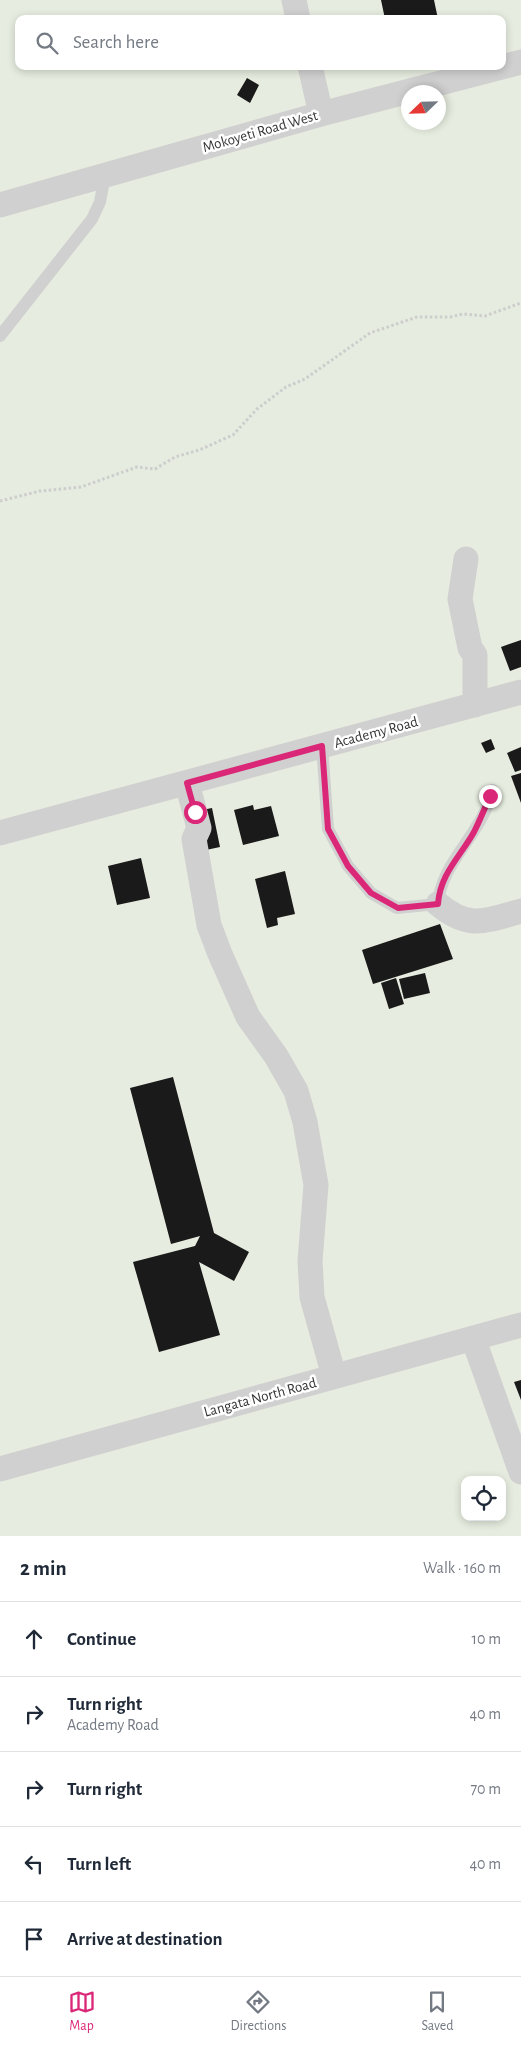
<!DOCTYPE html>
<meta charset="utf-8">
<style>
:root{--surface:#fff;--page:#f6f6f7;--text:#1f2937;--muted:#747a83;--line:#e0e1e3;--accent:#db2777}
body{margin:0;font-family:"Alegreya Sans",sans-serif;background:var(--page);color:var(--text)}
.controls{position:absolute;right:15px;bottom:15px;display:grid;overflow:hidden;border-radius:10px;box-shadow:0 2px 8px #0003}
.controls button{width:45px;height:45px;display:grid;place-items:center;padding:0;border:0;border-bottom:1px solid var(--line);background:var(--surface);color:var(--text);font:25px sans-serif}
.compass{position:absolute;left:401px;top:85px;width:45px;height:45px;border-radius:50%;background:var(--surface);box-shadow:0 2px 8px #0003;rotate:247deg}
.stop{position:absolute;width:15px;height:15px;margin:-11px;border:4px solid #db2777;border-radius:50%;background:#fff}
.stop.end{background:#db2777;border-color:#fff;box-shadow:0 1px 5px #0008}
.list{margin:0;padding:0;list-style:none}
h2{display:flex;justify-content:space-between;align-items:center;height:65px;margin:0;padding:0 20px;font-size:21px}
h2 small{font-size:16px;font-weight:400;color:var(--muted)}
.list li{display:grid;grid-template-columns:32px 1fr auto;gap:15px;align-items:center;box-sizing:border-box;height:75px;padding:0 20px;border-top:1px solid var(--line)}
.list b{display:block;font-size:19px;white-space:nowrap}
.list p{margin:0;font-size:16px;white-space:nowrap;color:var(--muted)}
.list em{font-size:16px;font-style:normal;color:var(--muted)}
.icon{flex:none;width:28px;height:28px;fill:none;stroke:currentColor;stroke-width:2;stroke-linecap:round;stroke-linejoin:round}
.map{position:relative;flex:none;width:521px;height:1536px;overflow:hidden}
.search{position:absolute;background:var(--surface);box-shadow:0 2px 8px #0003;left:15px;right:15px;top:15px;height:55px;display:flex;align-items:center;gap:12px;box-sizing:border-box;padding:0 18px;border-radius:10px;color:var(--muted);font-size:19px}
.sheet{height:440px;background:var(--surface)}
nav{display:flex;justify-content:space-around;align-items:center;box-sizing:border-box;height:70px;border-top:1px solid var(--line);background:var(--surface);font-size:14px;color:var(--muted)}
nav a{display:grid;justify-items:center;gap:2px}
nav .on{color:var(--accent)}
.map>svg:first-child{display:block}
</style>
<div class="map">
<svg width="521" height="1536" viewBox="0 0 521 1536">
<rect width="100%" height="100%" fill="#fff"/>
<path fill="#e6ecdf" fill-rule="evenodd" d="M0,0H521V1536H0ZM19,19H502V66H19ZM408,92H438V122H408ZM465,1480H502V1517H465Z"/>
<path fill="#1a1a1a" d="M381,0H434L438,19H385Z
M247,78L259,85L250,103L237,95Z
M521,640V667L510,671L501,647Z
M491,739L495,749L486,753L481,743Z
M521,747V770L515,772L507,753Z
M521,773V803L511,776Z
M253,805L254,810L271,806L279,836L243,845L234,810Z
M212,808L220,847L206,850L197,811Z
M141,858L150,898L117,905L108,866Z
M285,871L295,914L277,918L278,925L267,928L255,879Z
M440,924L453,959L373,984L362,950Z
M425,973L430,993L404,999L399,979Z
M396,978L404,1004L389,1009L381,983Z
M173,1077L214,1233L249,1252L234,1281L199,1262L220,1335L159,1352L133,1262L195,1246L200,1236L171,1244L130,1088Z
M521,1380V1400L514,1382Z"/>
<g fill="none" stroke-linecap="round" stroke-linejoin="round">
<path stroke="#cdcdcd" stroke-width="3" stroke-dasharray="2.5 2.5" stroke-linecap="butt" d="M0,501L40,491L81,487L137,467L155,469L175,457L199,450L233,435L257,409L286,387L305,379L370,333L417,317H450L463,314L485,316L521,303"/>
<path stroke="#d0d0d0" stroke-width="12" d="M0,336L92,219L100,202L105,175
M322,746L328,829L348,866L371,893L397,908L438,904C441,861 484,833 492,790"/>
<path stroke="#d0d0d0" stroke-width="25" d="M294,0L298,19
M310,66L321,114
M0,205L321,114L521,62
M466,559L460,599L470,648L475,655V705
M187,783L199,828L194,839L209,925L220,954L248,1017L276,1056L296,1091L305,1122L316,1185L310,1261L312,1297L334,1376
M0,833L521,692
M438,904C469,930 485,921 521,911
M473,1338L521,1472
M0,1469L521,1325"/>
</g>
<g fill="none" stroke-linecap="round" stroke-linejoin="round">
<path stroke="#db2777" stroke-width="6" d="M195,812L187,783L322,746L328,829L348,866L371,893L398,908L438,904C440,874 460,857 474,832C480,820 485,808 490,796"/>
</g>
<g text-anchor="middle" stroke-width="5" stroke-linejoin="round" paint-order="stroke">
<g font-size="15" fill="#333" stroke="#fff">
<text transform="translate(260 131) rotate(-16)" y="5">Mokoyeti Road West</text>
<text transform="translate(376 732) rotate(-15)" y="5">Academy Road</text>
<text transform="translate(260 1397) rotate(-15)" y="5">Langata North Road</text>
</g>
</g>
</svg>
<div class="controls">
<button><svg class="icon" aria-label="locate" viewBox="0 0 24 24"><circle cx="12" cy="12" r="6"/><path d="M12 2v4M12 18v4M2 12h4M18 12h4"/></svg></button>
</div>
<svg class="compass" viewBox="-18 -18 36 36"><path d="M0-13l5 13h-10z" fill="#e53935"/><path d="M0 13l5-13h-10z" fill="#747a83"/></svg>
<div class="stop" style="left:195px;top:812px"></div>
<div class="stop end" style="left:490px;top:796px"></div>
<div class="search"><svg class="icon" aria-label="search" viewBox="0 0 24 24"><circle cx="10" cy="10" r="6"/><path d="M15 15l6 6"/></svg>Search here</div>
</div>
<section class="sheet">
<h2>2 min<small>Walk · 160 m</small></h2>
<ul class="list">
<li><svg class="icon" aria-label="ahead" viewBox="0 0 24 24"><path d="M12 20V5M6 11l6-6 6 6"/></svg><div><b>Continue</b></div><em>10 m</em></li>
<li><svg class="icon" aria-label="right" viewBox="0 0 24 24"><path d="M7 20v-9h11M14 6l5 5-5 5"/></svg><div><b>Turn right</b><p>Academy Road</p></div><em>40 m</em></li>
<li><svg class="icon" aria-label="right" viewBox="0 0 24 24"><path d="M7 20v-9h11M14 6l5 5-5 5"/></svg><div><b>Turn right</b></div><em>70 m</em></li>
<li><svg class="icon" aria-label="left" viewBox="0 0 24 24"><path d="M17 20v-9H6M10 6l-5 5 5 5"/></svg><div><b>Turn left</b></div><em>40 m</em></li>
<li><svg class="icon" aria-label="arrive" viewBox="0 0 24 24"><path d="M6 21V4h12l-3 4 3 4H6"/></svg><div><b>Arrive at destination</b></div></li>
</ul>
</section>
<nav>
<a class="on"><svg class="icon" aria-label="map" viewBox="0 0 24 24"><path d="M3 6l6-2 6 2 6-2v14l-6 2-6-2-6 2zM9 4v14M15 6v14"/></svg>Map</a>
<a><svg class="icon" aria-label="directions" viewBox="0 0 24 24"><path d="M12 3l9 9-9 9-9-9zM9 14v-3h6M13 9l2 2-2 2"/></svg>Directions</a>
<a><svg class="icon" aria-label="saved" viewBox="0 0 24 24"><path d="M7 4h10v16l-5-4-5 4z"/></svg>Saved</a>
</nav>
